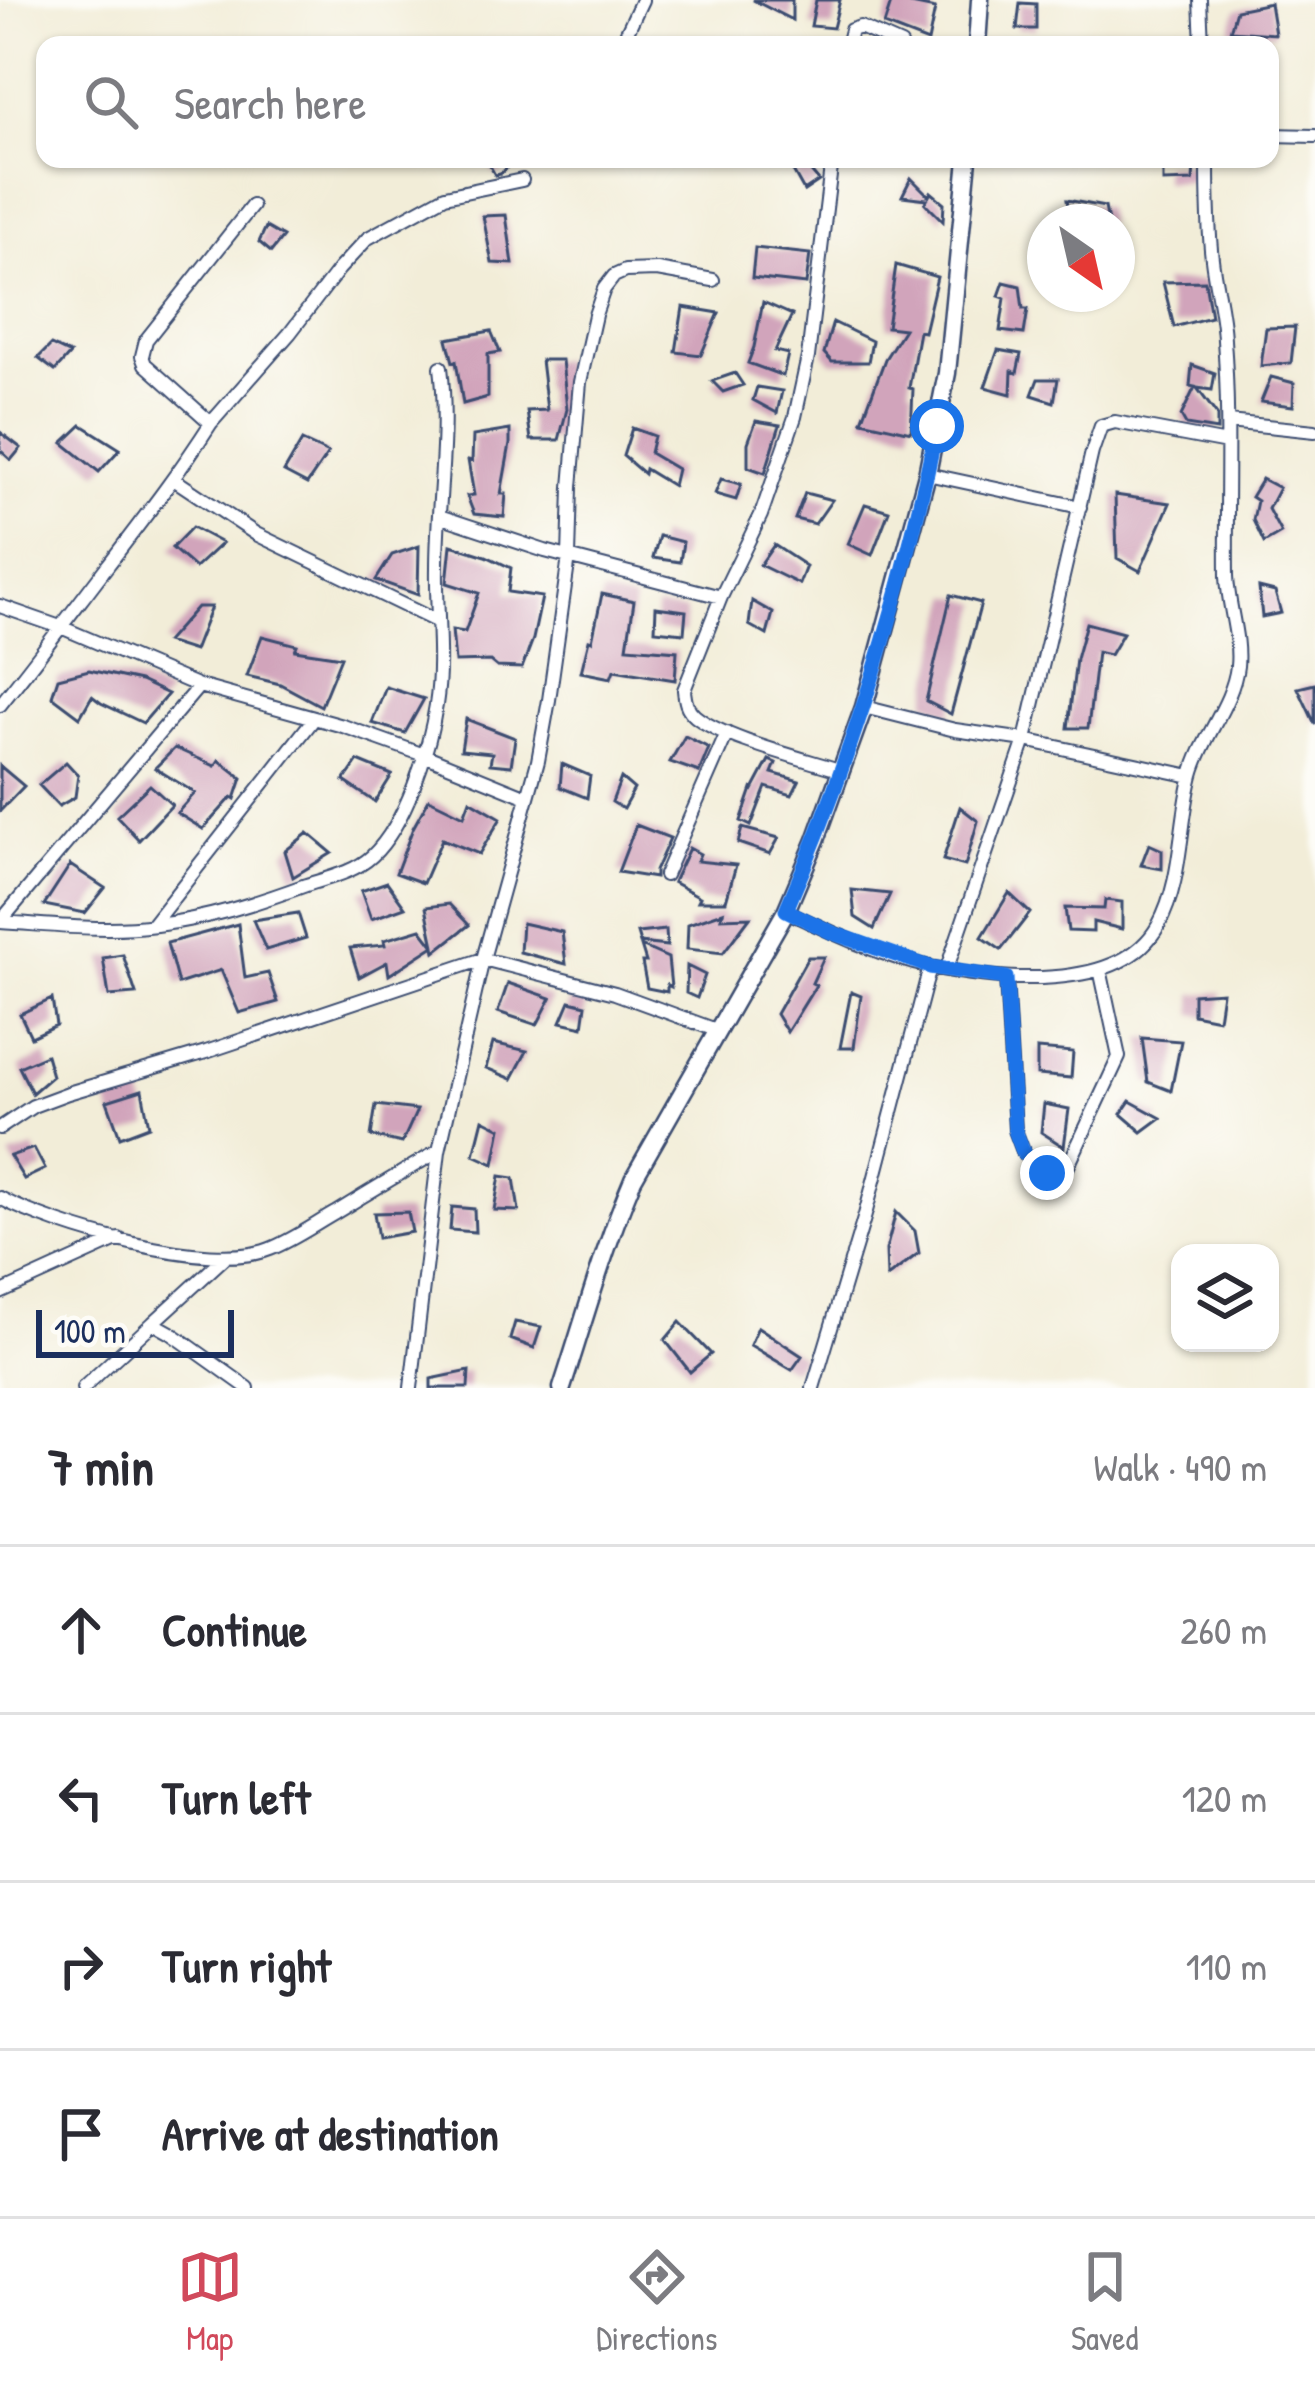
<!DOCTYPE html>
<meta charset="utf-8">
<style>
:root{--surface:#fff;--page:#f2f2f3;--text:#2b2b33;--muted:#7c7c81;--line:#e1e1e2;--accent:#d1495b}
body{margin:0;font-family:"Patrick Hand",sans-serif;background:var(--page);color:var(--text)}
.controls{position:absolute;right:36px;bottom:36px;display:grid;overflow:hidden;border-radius:24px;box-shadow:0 3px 9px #0004}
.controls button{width:108px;height:108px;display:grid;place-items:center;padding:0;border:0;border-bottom:3px solid var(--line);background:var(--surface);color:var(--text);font:60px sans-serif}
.compass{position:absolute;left:1027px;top:204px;width:108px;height:108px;border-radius:50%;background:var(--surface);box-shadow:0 3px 9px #0004;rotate:146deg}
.scale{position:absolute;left:36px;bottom:30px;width:198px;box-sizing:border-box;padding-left:12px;border:6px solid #1b2f5e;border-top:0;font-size:33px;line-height:42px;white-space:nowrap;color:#1b2f5e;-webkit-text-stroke:9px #fdfcf7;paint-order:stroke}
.stop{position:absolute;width:36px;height:36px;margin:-27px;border:9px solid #1a73e8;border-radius:50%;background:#fff}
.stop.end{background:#1a73e8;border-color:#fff;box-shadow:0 3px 12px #0008}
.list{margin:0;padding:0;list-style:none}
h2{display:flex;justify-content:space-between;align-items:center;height:156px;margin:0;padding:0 48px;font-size:51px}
h2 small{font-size:39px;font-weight:400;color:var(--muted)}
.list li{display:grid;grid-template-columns:78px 1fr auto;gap:36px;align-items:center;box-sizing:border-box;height:168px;padding:0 48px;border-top:3px solid var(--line)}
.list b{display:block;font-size:45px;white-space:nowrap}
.list em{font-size:39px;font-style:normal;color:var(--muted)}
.icon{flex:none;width:66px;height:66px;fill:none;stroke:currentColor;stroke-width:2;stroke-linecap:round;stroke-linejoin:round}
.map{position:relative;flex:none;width:1315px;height:1388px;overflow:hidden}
.search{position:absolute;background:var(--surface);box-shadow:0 3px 9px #0004;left:36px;right:36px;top:36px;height:132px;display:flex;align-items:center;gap:30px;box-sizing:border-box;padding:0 42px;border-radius:24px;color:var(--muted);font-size:45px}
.sheet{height:828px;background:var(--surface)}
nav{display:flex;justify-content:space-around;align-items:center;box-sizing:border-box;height:168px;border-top:3px solid var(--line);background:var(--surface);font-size:33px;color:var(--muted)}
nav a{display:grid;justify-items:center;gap:6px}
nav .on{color:var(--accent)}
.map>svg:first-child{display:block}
</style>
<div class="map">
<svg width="1315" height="1388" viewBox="0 0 1315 1388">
<rect width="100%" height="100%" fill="#fdfcf7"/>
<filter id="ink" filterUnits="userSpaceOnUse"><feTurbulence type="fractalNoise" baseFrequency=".00833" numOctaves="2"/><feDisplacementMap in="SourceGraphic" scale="24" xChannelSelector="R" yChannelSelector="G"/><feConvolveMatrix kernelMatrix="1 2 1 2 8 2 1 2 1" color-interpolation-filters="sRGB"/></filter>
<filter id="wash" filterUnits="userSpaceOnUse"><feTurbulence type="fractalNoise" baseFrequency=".004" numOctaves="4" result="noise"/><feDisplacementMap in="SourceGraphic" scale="48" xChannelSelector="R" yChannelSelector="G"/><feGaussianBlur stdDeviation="2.7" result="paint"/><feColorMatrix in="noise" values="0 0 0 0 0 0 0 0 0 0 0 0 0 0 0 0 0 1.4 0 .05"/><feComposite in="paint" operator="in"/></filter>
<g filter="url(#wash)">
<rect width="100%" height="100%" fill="#f2edd8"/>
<g id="blocks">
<path fill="#d1a4bb" d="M753,0H792V20Z
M816,0H840L833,28L811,26Z
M892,0L935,9L928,42L884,25Z
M1020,3L1036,4V29H1017Z
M1270,3L1275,34L1230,31L1236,10Z
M486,159H516L500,174L495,175Z
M802,161L819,181L804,191L790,166Z
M1194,164L1193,181L1163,182V165Z
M911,178L929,196L931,192L944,203L943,221L925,203L927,199L902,196Z
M1067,200L1105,207L1108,222H1071Z
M506,215L513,264L492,263L483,216Z
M266,227L283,237L271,252L259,242Z
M755,248L810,254L806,284L752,278Z
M896,265L937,277L924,332L919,331L909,388L913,389L911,432L862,421L885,359L904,329L887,327Z
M1205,281L1211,317L1174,327L1163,282Z
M1004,282L1020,286L1023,309H1028L1024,334L1000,331L1005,298L999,296Z
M763,302L792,315L775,351L788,354L783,376L748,363L754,347Z
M683,307L719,313L701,355L676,352Z
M833,322L872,341L868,362H832L824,353Z
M1295,327L1291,363L1261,366L1266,328Z
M491,331L500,352L488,354V397L463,404L456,361L453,362L447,339Z
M51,345L70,354L55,371L38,358Z
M998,350L1021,354L1017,373L1012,371L1011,394L985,387Z
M541,360H562L567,409L559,440H531L527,411L547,410Z
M1192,365L1215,373L1212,390L1197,388L1217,415V430L1186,425L1181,416L1195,387L1190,386Z
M735,373L743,385L723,392L712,381Z
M1271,377L1294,383L1293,406L1261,402Z
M1038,379H1058L1054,402L1032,395Z
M757,387L782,391L777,413L753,400Z
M756,421L780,425L765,473L748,467V443Z
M82,425L120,449L99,472L63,443Z
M632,428L654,436L650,453L677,469L673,486L645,469L644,474L623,456Z
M510,430V444L501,494H506L504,517L474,514L467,496L474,495L468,460L472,461L473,436Z
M0,432L21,448L11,460L0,450Z
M302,441L328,453L307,484L284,472Z
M721,479L741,484L736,500L715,494Z
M1262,479L1279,488L1268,509L1281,533L1264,543L1253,520L1257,501L1251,497Z
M805,493L832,500L815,524L795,519Z
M1115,495L1170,503L1140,571L1117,558Z
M865,504L889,511L872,555L848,544Z
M192,527L222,543L195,568L172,548Z
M659,536L683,542L680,562L653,558Z
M451,545L486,556L511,568L508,592L542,597L533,639L522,668L497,667L490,661L455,662L452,630L465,632L479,593L447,583Z
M774,545L806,566L799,584L760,565Z
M419,546L418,595L376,580L392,555Z
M1259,588L1275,592L1281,613L1262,617Z
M602,594L634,601L627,647L677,651L675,680L614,670L611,678L581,672L589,640L592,641Z
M951,595L981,603L951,714L926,701Z
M752,601L773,613L767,635L749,625Z
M197,607H211L194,651L166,642Z
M656,607L686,611L684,633L655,630Z
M1086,623L1123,633L1110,655L1097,652L1088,728H1068L1076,659Z
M262,636L297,645L295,650L341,657L321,706L280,684L247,676Z
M89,670L140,681L168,694L143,723L101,703L92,696L80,717L52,696L58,678Z
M1315,684V724L1298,688Z
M386,687L424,699L405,733L372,723Z
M466,719L515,738L511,766L490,764L492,753L461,750Z
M685,736L709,748L699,772L670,762Z
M175,748L215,766L219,760L242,778L235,799L232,797L203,829L177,813L195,793L155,768Z
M769,760L776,763L772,773L799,781L792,795L766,787L751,826L741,821L752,789L753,790Z
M358,761L392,775L375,802L344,781Z
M66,762L78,775L75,797L59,806L39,785Z
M562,764L590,776L587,798L560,787Z
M0,766L24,786L0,811Z
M621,778L634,789L623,809L612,802Z
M150,785L172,805L139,840L117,816Z
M429,799L464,816L470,800L501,818L479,854L442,839L423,883L396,873L413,828Z
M960,807L978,821L965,866L943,860Z
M636,825L670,838L655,871V878L618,872Z
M742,828L779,838L770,854L738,843Z
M308,833L332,853L293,877L285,851Z
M1149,844L1162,850V869L1141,865Z
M689,848L700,854L697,861L736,865L726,901H698L700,897L673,882Z
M70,865L105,888L85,913L44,905Z
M387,882L405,907L371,919L361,891Z
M852,890L890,894L874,929L855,917Z
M1009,893L1030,913L1001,950L982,937Z
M1105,900L1122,902V929L1093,922V932L1068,931L1065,908L1104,909Z
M449,904L469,925L435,952L434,946L389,975L387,962L359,977L350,948L385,945L384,940L421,929L434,946L426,907Z
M723,912L721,918L750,917L723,953L687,949L688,924Z
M298,913L306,938L266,950L253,920Z
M522,923L562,932L566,964L520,952Z
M238,924L245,978L268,973L278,1002L239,1013L221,970L178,984L167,943Z
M666,930L667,946L640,943L637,933Z
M641,946L668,958L671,987L667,985V992L647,988L642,962H646Z
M123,955L136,994L109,996L103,958Z
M808,957H824L812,983L816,985L787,1032L776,1014Z
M687,966L705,975L697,998L686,993Z
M508,983L551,998L537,1025L498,1012Z
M851,992L861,996L854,1048H840Z
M1222,992L1218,1019L1193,1014V994Z
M52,999L56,1025L31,1037L20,1014Z
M570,1001L586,1005L583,1027L561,1022Z
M1142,1038L1181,1041L1171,1091L1148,1082Z
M493,1043L527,1051L512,1079L486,1068Z
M1037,1049L1073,1052L1071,1078L1037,1075Z
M46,1055L52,1076L32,1093L19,1067Z
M142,1090L149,1126L120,1137L107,1101Z
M1130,1101L1161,1118L1142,1132L1121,1114Z
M1044,1104L1069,1109L1064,1147L1041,1132Z
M376,1105L417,1110L402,1143L371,1136Z
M483,1119L501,1128L494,1164L474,1155Z
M34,1148L45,1169L24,1179L10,1156Z
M500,1176L514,1178L519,1211L494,1210Z
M452,1207L474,1209L475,1232L450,1230Z
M408,1212L412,1232L378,1238L374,1213Z
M896,1212L915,1231L919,1253L887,1277L886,1250Z
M515,1322L541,1327L534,1348L510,1339Z
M680,1322L711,1354L690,1372L665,1340Z
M758,1327L802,1356L792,1370L750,1345Z
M469,1371L468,1388H431V1379Z"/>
</g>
</g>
<g filter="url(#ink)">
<use href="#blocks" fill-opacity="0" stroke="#3b4c70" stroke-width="3"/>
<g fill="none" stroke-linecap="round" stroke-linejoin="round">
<defs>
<path id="minor" d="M1200,0L1202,45
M626,34L642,0
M847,45L851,30L860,27L901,45
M1270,135L1315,136
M832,159L808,357L795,417L761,515L721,597L684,690C685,700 686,708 695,716C723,739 805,759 842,771
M1228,422L1315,431
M211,423L290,333L339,269L368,238L445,196L522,180
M927,474L1080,507
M175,480L256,534L436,621
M439,516L545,551L721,597
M0,606L63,628L199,686L343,726L424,755L527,797
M0,705C37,659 72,612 108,565C144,518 179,473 211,423L145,364L142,356L146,340L252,206
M864,707L955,730L1025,740L1191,776
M665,875L727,733
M786,911C831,932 880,956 930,967C994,980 1119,995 1158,926C1183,881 1179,824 1192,775C1201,739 1233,703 1237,666C1240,637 1228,606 1227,576C1226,497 1230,418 1224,340C1223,312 1215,286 1212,259C1208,226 1208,192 1208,159
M0,922C52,925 104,932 156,925C207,919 257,903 306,885C328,878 355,872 372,856C406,824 429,750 436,705C443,661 436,613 437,568C437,501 449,434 441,367
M0,922L199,686
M152,925L313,720
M947,968L1025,740L1092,452L1101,426L1115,422L1227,443
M1006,978L1015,1130L1024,1154L1038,1167L1053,1175L1068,1166L1119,1057L1100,969
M0,1128L33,1106L68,1093L206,1052L483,959L615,993L716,1030
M0,1198C56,1228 210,1273 270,1249C293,1240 314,1225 335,1213C369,1192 404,1171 439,1151
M0,1293L119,1239
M153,1323L224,1258
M83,1388L153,1323L171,1333L248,1388
M411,1388L439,1151L483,959L538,761L549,700L569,557L571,487L580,382L595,315L604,289L614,276L625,271L657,270L713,280
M813,1388L865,1215L930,967"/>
<path id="secondary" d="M977,45L980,0
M562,1388C585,1318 604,1247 633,1179L786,911L816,840L864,707L927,474L947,373L968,159"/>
</defs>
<use href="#minor" stroke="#3b4c70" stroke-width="16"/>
<use href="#secondary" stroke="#3b4c70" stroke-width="21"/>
<use href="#minor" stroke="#fff" stroke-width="12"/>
<use href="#secondary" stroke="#fff" stroke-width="16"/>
</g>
</g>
<g fill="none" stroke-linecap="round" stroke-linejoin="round" filter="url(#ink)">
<path stroke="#1a73e8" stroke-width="15" d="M937,426C903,592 853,755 786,910L833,933L930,967L1006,978L1015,1130L1024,1154L1047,1173"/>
</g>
</svg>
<div class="controls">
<button><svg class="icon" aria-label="layers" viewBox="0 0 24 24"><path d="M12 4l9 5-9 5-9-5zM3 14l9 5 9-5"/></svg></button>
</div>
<svg class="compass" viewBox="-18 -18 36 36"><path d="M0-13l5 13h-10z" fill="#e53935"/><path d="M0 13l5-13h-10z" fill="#7c7c81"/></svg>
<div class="scale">100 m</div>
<div class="stop" style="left:937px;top:426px"></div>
<div class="stop end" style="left:1047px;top:1173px"></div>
<div class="search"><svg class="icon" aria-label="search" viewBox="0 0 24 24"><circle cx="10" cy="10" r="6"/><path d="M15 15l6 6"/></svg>Search here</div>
</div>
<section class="sheet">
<h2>7 min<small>Walk · 490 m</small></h2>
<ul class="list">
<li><svg class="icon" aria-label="ahead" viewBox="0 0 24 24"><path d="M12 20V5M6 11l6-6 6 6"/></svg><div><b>Continue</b></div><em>260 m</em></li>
<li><svg class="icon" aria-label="left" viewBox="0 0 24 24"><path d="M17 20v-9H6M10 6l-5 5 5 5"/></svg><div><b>Turn left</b></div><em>120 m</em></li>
<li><svg class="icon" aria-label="right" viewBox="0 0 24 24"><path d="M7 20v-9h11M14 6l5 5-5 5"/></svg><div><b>Turn right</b></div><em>110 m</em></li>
<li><svg class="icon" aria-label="arrive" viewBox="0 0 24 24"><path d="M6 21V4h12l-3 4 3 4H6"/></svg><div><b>Arrive at destination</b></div></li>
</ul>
</section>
<nav>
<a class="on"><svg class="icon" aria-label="map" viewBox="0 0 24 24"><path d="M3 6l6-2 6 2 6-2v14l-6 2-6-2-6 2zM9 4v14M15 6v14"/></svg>Map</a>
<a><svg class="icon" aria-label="directions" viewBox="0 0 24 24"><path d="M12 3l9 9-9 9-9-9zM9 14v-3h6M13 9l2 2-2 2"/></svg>Directions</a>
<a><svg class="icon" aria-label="saved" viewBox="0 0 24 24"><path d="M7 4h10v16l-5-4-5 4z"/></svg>Saved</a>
</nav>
